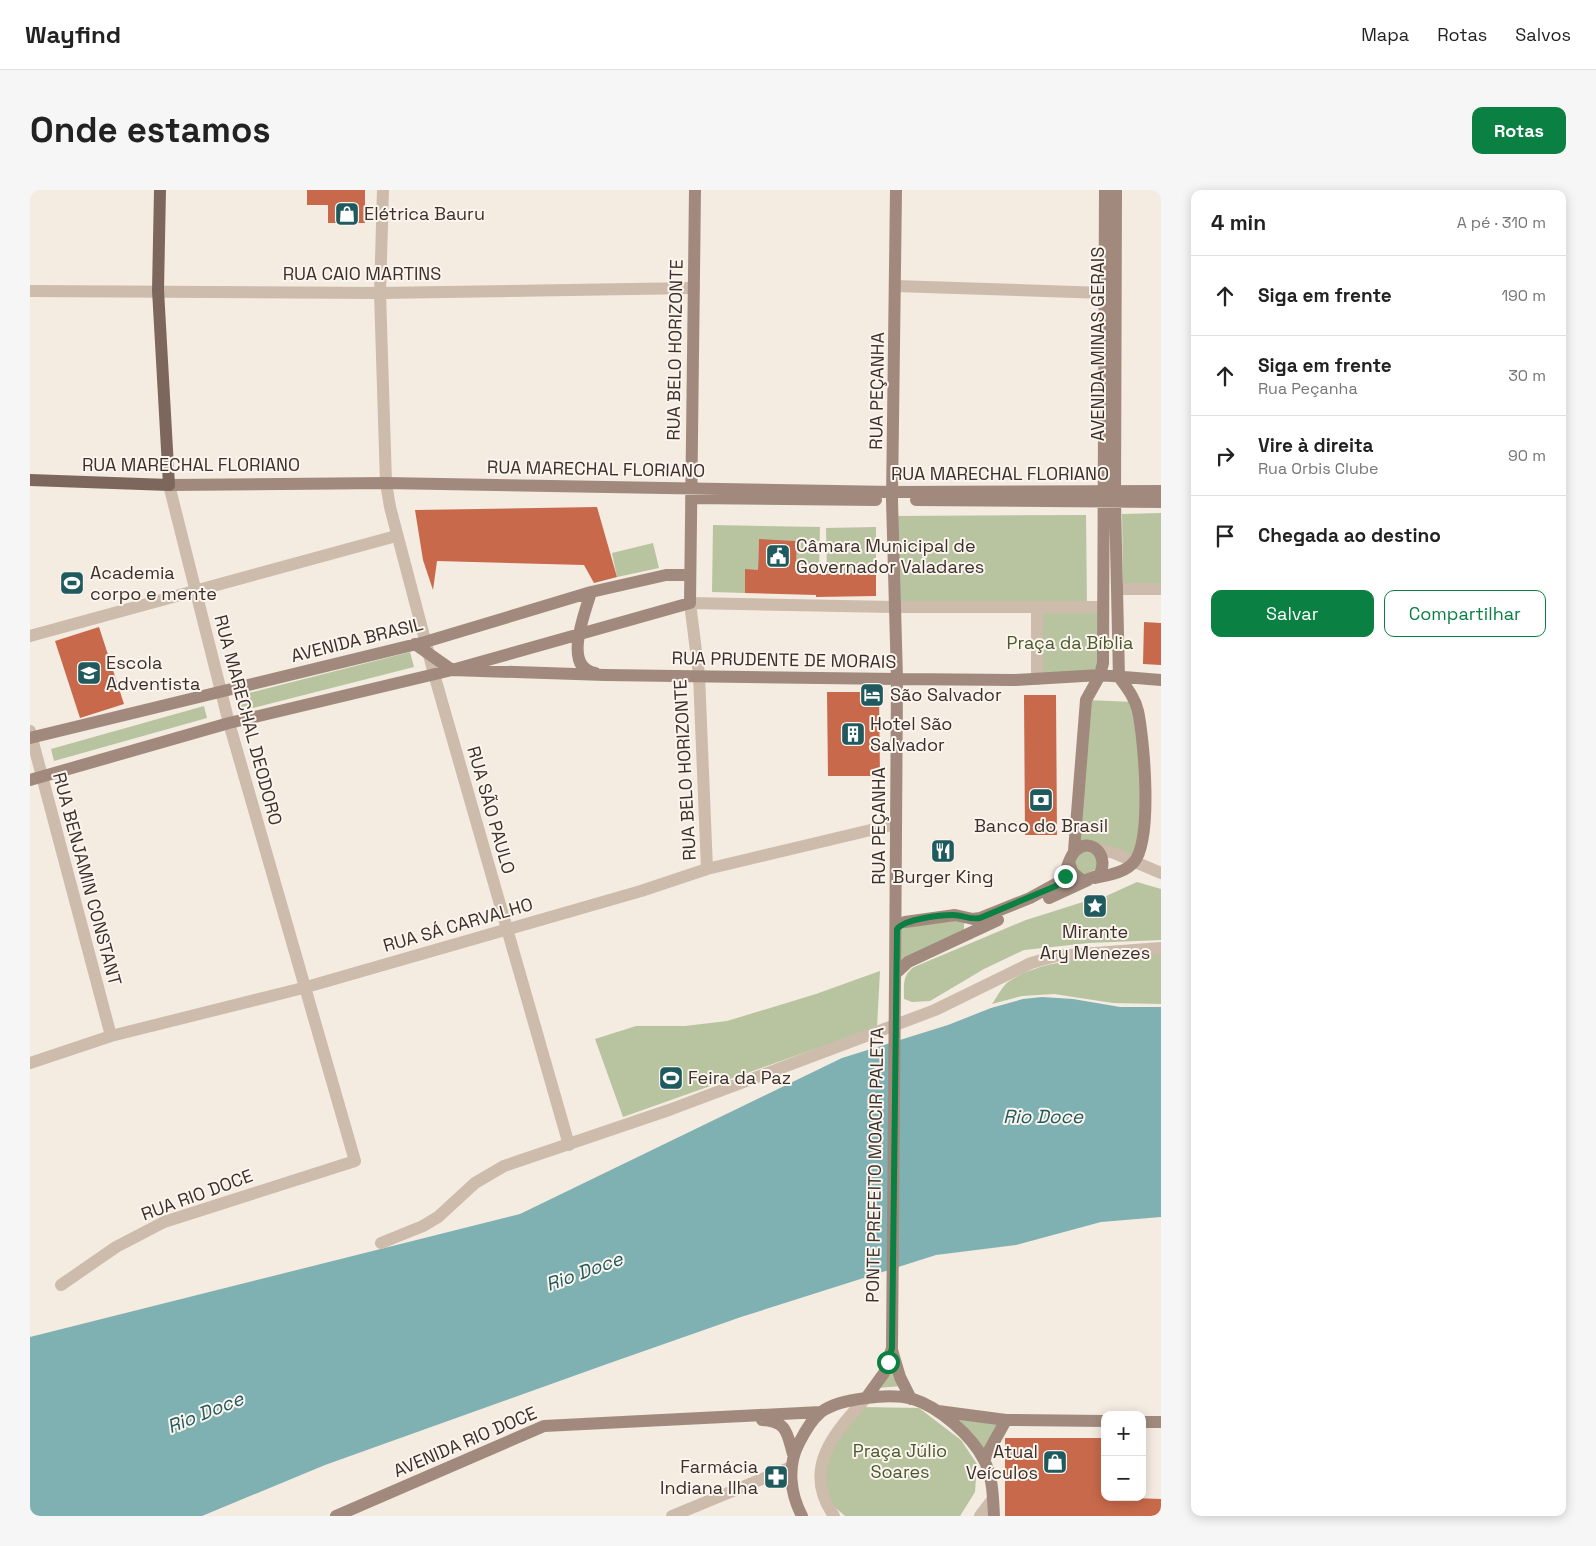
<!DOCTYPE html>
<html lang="pt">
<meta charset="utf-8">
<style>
:root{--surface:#fff;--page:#f6f6f6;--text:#222;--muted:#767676;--line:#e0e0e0;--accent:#0b8043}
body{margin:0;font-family:"Space Grotesk",sans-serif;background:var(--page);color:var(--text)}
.controls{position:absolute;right:15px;bottom:15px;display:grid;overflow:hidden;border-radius:10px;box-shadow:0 2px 12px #0003}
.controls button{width:45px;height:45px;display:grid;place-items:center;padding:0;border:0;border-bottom:1px solid var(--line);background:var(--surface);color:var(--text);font:25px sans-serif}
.stop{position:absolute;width:15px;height:15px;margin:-11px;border:4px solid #0b8043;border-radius:50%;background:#fff}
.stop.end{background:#0b8043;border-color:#fff;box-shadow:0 1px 5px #0008}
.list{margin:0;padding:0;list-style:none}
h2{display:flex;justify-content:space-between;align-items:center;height:65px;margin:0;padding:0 20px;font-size:21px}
h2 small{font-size:16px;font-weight:400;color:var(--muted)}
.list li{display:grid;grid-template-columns:32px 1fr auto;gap:15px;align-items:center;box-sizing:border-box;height:80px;padding:0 20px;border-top:1px solid var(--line)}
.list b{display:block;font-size:19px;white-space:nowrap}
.list p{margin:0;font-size:16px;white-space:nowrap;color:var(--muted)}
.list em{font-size:16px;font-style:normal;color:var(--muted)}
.actions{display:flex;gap:10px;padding:15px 20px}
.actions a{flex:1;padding:11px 0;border:1px solid var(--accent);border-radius:10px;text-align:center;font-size:18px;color:var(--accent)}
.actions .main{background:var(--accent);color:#fff}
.icon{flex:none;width:28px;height:28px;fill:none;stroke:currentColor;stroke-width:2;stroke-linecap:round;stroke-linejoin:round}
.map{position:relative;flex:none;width:1131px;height:1326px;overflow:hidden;border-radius:10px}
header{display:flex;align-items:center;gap:30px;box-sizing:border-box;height:70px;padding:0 25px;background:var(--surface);border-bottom:1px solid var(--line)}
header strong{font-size:24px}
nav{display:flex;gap:28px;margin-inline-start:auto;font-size:18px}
.intro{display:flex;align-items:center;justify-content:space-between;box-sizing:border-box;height:120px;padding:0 30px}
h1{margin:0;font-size:35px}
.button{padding:12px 22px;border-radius:10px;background:var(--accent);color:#fff;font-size:18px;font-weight:700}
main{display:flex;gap:30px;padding:0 30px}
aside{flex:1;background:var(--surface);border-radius:10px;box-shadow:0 2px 12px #0003}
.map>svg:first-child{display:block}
</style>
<header>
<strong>Wayfind</strong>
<nav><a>Mapa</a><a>Rotas</a><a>Salvos</a></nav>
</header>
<div class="intro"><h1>Onde estamos</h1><a class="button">Rotas</a></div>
<main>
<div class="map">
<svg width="1131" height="1326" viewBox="0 0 1131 1326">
<rect width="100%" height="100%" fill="#f4ebe1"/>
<path fill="#b8c4a0" d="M1131,323V393L1093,394L1092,324Z
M1056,325L1057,416H864V326Z
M683,335L790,337L789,384L766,382L767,351L729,350L728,380H715V403L682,402Z
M846,337V382L797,383L796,338Z
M623,353L629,378L587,387L582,363Z
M1009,419L1071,420L1068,482L1010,487Z
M380,462L384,477L211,521L207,506Z
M1056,510L1105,512L1116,602L1104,672L1093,666L1044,660Z
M174,516L177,528L24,571L21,559Z
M1064,660L1070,677L1051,687L1043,666L1046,662Z
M1107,692L1131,699V750L1059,753L994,760L954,779L900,811L882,812L874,809C874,795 872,785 884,777L996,730L1053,712L1055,722L1076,718L1074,707Z
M924,727L934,732V740L871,770V736Z
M1131,761V814L1083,813L1024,804L992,806L962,814C967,807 972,797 978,792C1012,767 1089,765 1131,761Z
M850,781L847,837L593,927L565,849L606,836H655L697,831L786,804Z
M862,1166L872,1196L847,1198Z
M832,1217L889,1218L931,1250L947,1274L945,1302L930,1326H815L800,1313L794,1283L804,1254Z
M920,1226L969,1233L954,1262Z"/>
<path fill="#7fb0b2" d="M1012,807L1043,809L1090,817H1131V1027L1071,1032L986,1055L906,1065L711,1127L577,1174L295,1275L172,1326H0V1147L490,1024L812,868L918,835L961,818L993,809Z"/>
<path fill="#c8694b" d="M277,0H335V33H298V15H277Z
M567,317L587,387L564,393L554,375L407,371L403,400L393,370L385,320Z
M729,349L767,351L766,380L789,384L846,382V406L786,407V405L715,403V379L728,380Z
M1114,432L1131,433V475L1113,474Z
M69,437L94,514L50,528L25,451Z
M797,502H849L850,586H798Z
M994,505H1026L1027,645H995Z
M1075,1248V1307L1131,1309V1326H975V1248Z"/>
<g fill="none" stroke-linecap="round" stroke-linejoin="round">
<path stroke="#cdbbac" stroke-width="12" d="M353,0L350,103L356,293L360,317L404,484L539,955
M865,96L1074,103
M0,101L350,103L664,98
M1088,399H1131
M1007,417V489
M0,446L366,346
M0,541L81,846
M1066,659L1084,663L1131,683
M677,679L669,485L660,413L863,417H1073
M0,873L81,846L273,798L611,701L677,679L866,634
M351,1053L393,1036L408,1027L445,993L474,976L639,920L905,820L1001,773L1026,766L1131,758
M31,1095L86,1057L134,1032L325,971L199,533L139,295
M642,1326L761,1277
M804,1326C771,1279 804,1243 836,1208
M950,1326L963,1309"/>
<path stroke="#a18a7d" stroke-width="12" d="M1086,0L1085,312L1089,487
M139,295L356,293L863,302L1131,301
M661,308L846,310
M886,310L1131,312
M561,402C555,423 532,478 565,483
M385,454L422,480L575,485L867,489L985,490L1070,485L1131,490
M0,548L395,452L561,402L636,385H660
M0,590L199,533L422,480L660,413L665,0
M1044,661L1056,510L1070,485L1073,473L1075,0
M1065,688C1078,685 1095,683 1104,672C1123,649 1114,550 1108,521C1105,508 1097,498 1089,487
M1019,708L1058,690
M875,732L925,725L943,729L950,728L1000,708L1031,691C1037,682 1038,667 1046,660C1063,646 1080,668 1069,685L1053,691L1043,683L1039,672
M865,784L878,772L968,730
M865,793L867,489L862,310L866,0
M862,1160L870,1187L881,1209
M836,1208L854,1183L862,1158
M908,1221L976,1230L1075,1231
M732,1230C757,1231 757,1243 763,1264
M1112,1232H1131
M954,1270L976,1230
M306,1326L514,1236L791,1222
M772,1326C760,1303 757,1276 769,1253C774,1243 781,1230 791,1222C810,1208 861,1203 883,1209C909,1217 942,1246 954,1270C963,1287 963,1308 964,1326"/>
<path stroke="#7d675c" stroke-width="12" d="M0,290L139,295L128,100L130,0"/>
<path stroke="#a18a7d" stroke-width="12" d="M862,1158L865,793"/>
</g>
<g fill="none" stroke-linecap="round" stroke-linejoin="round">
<path stroke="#0b8043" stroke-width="6" d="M858,1172L862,1158L867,739C875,729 910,725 923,725C933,725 940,730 950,728L1026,696L1035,686"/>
</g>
<defs>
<symbol id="shop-square" viewBox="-11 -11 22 22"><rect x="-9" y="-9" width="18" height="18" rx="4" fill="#1f5a5e" stroke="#fbf5ee"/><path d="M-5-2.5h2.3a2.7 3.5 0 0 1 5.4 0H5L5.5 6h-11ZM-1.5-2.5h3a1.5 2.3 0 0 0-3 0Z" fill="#fff"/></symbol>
<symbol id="civic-square" viewBox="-11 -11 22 22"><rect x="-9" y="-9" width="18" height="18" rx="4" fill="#1f5a5e" stroke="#fbf5ee"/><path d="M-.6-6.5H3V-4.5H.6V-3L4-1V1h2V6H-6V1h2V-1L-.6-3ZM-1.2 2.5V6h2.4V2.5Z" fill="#fff"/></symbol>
<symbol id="stadium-square" viewBox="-11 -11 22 22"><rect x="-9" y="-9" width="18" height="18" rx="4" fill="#1f5a5e" stroke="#fbf5ee"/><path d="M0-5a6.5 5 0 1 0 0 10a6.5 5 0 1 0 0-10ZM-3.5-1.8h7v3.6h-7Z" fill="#fff"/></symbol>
<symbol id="school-square" viewBox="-11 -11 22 22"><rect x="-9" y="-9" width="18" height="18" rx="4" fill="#1f5a5e" stroke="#fbf5ee"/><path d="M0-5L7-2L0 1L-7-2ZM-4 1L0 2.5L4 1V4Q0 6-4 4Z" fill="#fff"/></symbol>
<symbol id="hotel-square" viewBox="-11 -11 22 22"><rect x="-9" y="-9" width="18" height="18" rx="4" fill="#1f5a5e" stroke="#fbf5ee"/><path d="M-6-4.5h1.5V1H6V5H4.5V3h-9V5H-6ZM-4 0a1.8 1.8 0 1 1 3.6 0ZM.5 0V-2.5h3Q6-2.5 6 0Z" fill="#fff"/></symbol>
<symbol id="building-square" viewBox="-11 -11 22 22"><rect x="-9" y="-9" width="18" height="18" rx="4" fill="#1f5a5e" stroke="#fbf5ee"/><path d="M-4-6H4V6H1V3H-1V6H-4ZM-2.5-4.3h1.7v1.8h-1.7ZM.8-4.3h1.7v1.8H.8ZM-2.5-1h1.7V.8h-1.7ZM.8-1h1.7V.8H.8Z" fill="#fff"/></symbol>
<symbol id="bank-square" viewBox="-11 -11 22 22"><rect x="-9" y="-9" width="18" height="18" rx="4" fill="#1f5a5e" stroke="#fbf5ee"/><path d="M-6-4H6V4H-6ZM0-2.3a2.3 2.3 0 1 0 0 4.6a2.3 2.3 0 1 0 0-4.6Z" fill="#fff"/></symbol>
<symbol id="restaurant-square" viewBox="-11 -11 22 22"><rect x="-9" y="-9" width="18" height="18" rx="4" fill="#1f5a5e" stroke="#fbf5ee"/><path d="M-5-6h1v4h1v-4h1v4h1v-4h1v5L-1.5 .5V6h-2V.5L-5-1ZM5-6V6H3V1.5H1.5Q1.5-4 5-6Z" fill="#fff"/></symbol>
<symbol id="sight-square" viewBox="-11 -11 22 22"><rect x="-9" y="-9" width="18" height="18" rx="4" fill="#1f5a5e" stroke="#fbf5ee"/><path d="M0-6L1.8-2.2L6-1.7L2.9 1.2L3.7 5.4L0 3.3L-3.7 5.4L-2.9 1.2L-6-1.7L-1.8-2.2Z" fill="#fff"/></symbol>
<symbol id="pharmacy-square" viewBox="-11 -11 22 22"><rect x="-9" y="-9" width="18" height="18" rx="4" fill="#1f5a5e" stroke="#fbf5ee"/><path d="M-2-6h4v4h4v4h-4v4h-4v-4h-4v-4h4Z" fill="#fff"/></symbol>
</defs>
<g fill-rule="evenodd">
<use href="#shop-square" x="303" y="10" width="28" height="28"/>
<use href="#civic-square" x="734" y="352" width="28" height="28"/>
<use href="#stadium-square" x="28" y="379" width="28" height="28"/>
<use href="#school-square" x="45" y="469" width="28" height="28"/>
<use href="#hotel-square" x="828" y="491" width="28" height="28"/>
<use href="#building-square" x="809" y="530" width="28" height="28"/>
<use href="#bank-square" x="997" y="596" width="28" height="28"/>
<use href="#restaurant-square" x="899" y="647" width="28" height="28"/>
<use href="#sight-square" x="1051" y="702" width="28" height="28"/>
<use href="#stadium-square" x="627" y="874" width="28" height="28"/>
<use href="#shop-square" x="1011" y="1258" width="28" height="28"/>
<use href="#pharmacy-square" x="732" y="1273" width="28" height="28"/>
</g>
<g text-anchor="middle" stroke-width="4" stroke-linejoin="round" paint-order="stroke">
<g font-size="18" fill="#3b302b" stroke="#fbf5ee" text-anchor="start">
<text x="334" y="30">Elétrica Bauru</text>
<text x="766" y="362">Câmara Municipal de<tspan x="766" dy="21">Governador Valadares</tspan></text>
<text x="60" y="389">Academia<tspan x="60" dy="21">corpo e mente</tspan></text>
<text x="76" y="479">Escola<tspan x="76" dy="21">Adventista</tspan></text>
<text x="860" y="511">São Salvador</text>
<text x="840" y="540">Hotel São<tspan x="840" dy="21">Salvador</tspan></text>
<text x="1011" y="642" text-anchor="middle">Banco do Brasil</text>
<text x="913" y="693" text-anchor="middle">Burger King</text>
<text x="1065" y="748" text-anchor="middle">Mirante<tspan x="1065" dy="21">Ary Menezes</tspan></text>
<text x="658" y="894">Feira da Paz</text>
<text x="1008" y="1268" text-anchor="end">Atual<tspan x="1008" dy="21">Veículos</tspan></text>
<text x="728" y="1283" text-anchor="end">Farmácia<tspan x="728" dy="21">Indiana Ilha</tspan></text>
</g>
<g font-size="18" fill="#3b302b" stroke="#fbf5ee">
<text x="332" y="90">RUA CAIO MARTINS</text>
<text transform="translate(1068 154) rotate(-90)" y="6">AVENIDA MINAS GERAIS</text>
<text transform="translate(645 160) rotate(-89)" y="6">RUA BELO HORIZONTE</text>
<text transform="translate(847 201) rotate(-89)" y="6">RUA PEÇANHA</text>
<text x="161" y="281">RUA MARECHAL FLORIANO</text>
<text transform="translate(566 279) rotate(1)" y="6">RUA MARECHAL FLORIANO</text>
<text x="970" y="290">RUA MARECHAL FLORIANO</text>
<text transform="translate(327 450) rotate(-14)" y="6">AVENIDA BRASIL</text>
<text transform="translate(754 470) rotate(1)" y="6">RUA PRUDENTE DE MORAIS</text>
<text transform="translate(218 530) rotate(75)" y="6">RUA MARECHAL DEODORO</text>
<text transform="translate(655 580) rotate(-93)" y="6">RUA BELO HORIZONTE</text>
<text transform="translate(461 620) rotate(74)" y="6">RUA SÃO PAULO</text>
<text transform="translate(849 636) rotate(-90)" y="6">RUA PEÇANHA</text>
<text transform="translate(57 689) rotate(75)" y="6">RUA BENJAMIN CONSTANT</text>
<text transform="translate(428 735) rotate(-16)" y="6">RUA SÁ CARVALHO</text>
<text transform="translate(845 975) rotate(-89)" y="6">PONTE PREFEITO MOACIR PALETA</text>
<text transform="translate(167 1005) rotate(-20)" y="6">RUA RIO DOCE</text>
<text transform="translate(435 1252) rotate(-23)" y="6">AVENIDA RIO DOCE</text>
</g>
<g font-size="18" fill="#4a5a2e" stroke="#fbf5ee">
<text x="1040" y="459">Praça da Bíblia</text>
<text x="870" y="1267">Praça Júlio<tspan x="870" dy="21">Soares</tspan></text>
</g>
<g font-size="19" font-style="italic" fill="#1f5a5e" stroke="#fbf5ee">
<text x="1013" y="933">Rio Doce</text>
<text transform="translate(554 1081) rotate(-20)" y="7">Rio Doce</text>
<text transform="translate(175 1222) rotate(-22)" y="7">Rio Doce</text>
</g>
</g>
</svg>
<div class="controls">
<button>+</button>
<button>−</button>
</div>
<div class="stop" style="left:858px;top:1172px"></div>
<div class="stop end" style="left:1035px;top:686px"></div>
</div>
<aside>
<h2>4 min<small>A pé · 310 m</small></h2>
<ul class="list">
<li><svg class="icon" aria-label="ahead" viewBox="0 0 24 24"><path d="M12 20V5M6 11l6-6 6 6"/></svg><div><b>Siga em frente</b></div><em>190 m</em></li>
<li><svg class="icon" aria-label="ahead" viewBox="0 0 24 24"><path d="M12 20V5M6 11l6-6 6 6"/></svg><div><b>Siga em frente</b><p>Rua Peçanha</p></div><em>30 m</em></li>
<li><svg class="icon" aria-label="right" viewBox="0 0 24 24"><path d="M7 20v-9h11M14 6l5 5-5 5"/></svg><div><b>Vire à direita</b><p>Rua Orbis Clube</p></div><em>90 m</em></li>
<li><svg class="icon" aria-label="arrive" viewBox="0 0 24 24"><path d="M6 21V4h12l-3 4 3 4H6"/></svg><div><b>Chegada ao destino</b></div></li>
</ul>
<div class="actions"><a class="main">Salvar</a><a>Compartilhar</a></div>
</aside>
</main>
